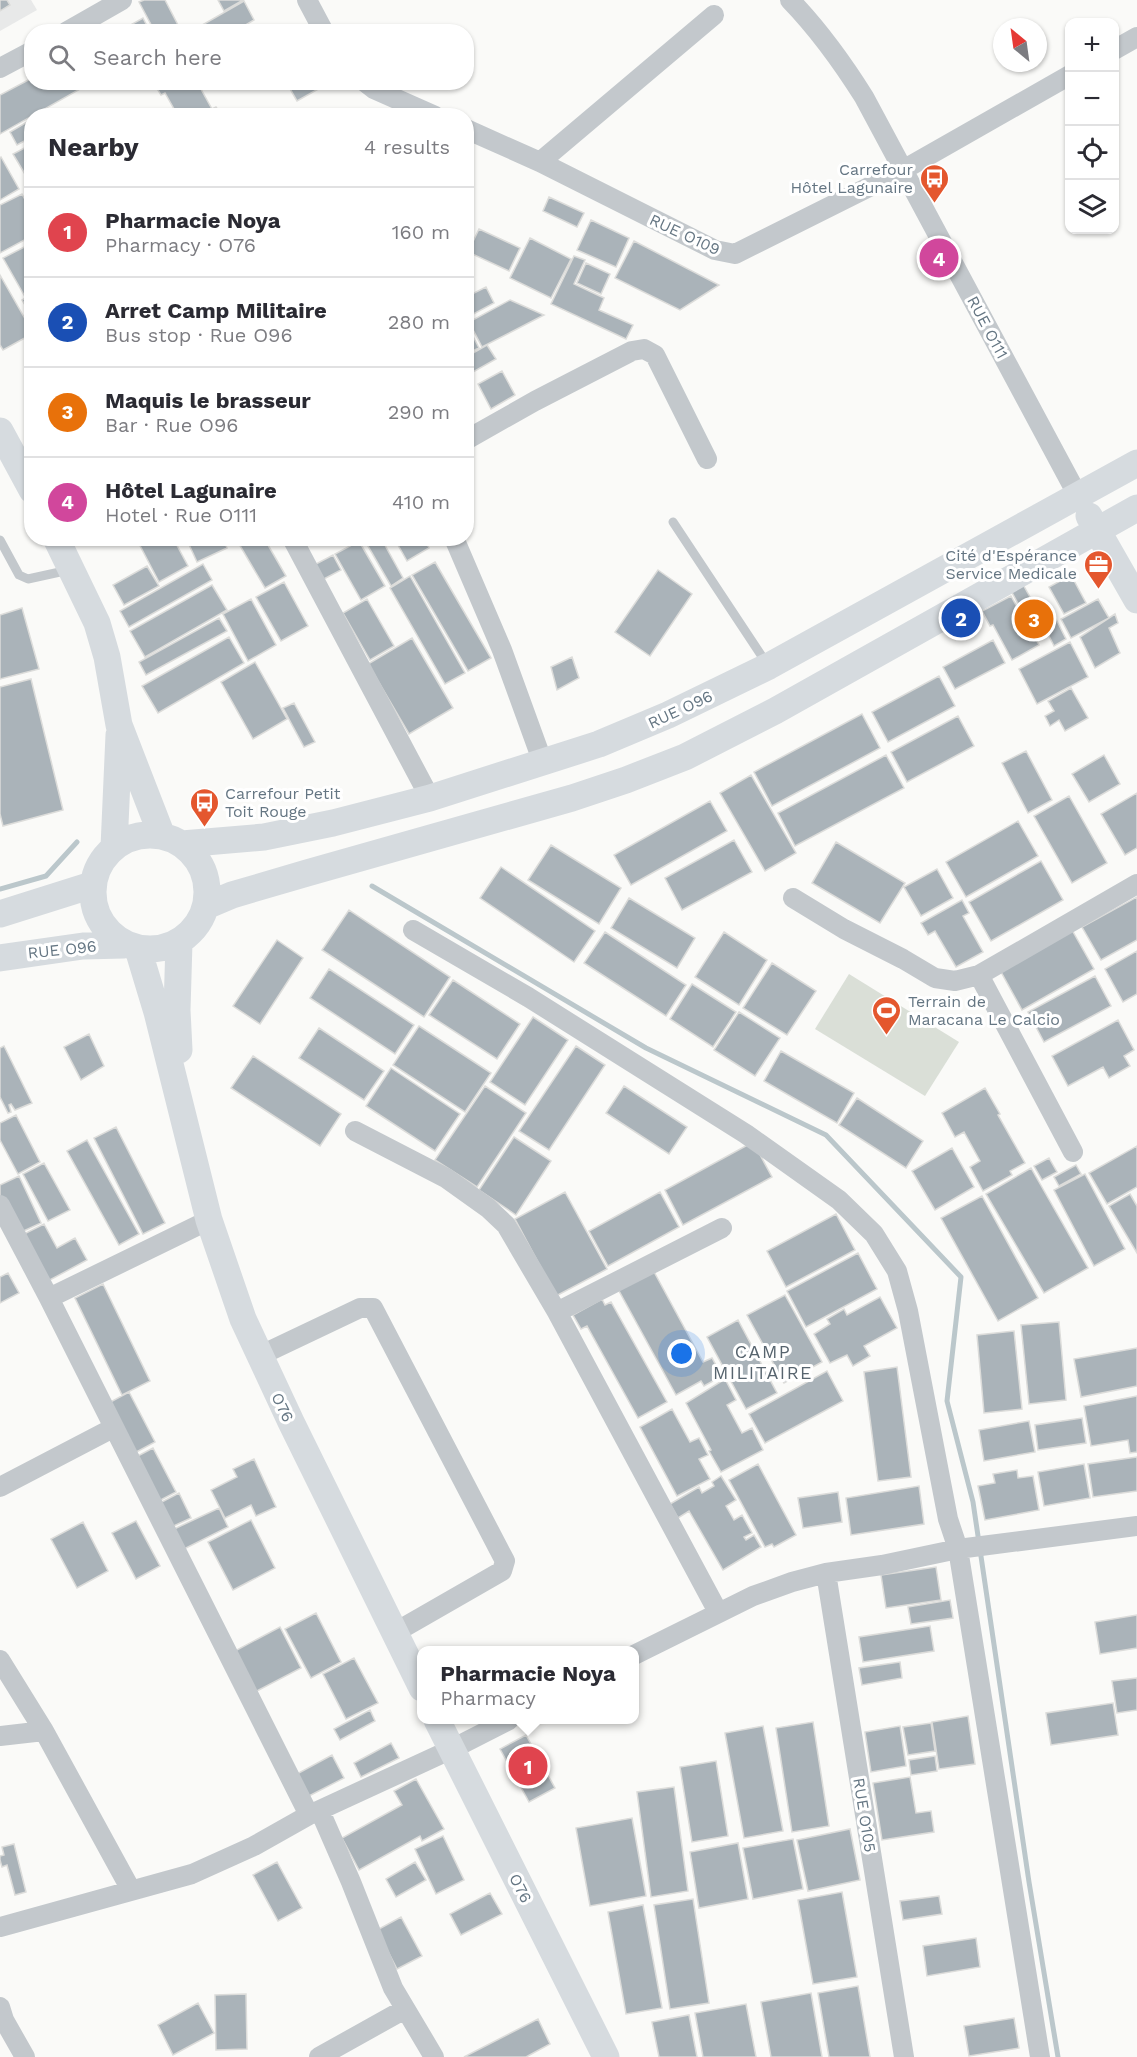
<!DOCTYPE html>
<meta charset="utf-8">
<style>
:root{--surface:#fff;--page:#f7f7f7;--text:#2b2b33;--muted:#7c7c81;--line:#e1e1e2;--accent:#7c3aed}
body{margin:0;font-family:"Work Sans",sans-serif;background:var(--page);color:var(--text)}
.controls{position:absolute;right:18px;top:18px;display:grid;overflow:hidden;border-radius:12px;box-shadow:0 2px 4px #0004}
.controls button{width:54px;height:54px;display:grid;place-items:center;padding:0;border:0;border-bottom:2px solid var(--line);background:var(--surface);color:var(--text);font:30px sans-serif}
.compass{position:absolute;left:993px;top:18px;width:54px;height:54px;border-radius:50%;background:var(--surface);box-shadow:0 2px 4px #0004;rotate:331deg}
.you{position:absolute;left:682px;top:1354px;width:21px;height:21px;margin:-15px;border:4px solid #fff;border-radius:50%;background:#1a73e8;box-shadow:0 0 0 9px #1a73e833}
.badge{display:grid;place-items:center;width:39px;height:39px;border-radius:50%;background:var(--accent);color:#fff;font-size:20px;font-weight:700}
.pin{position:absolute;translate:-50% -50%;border:3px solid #fff;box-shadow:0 2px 6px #0006}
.popup{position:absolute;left:417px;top:1646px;width:222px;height:78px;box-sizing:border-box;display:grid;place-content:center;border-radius:12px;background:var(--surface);filter:drop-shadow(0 2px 4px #0005);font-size:20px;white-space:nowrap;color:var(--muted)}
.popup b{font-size:22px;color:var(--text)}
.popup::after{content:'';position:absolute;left:50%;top:100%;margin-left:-12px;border:12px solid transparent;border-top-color:var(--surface)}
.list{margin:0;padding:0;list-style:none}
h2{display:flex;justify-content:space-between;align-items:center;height:78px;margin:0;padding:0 24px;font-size:26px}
h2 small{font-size:20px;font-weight:400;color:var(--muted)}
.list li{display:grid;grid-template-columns:39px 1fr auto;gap:18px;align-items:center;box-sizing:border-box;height:90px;padding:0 24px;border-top:2px solid var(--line)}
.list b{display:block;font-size:22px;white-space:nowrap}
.list p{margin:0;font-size:20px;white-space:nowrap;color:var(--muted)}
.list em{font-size:20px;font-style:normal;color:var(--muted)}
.icon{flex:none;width:33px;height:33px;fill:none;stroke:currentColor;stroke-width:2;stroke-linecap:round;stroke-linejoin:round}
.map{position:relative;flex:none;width:1137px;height:2057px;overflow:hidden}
.search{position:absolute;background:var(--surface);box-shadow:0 2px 4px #0004;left:24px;top:24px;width:450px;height:66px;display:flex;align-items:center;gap:15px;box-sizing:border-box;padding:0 21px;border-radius:24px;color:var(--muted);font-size:22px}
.panel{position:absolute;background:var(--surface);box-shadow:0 2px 4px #0004;left:24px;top:108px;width:450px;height:438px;border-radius:24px}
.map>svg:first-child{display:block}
</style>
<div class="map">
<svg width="1137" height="2057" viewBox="0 0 1137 2057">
<rect width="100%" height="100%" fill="#fafaf8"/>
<path fill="#e8e9e9" d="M0,0H31L37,10L0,31Z"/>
<path fill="#dadfd7" d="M849,974L959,1042L925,1096L815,1029Z"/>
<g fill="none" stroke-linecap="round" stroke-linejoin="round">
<path stroke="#bbc7cb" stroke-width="5" d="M372,886L646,1048L826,1135L961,1277L947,1401L973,1502L1029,1882L1058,2057
M0,889L46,876L77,842"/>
</g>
<path fill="#aab3b9" stroke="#dcdcda" stroke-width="1.5" d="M0,0H7L10,5L0,11Z
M144,0H165L179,27L171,32H155L139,2Z
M218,0H243L224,11Z
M244,1L254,20L234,32H190Z
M143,18L150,32H118Z
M32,78V82H79L82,88L0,134V95Z
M153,82H197L212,109L216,107L222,116H178L165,93L161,95Z
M286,82H329V83L297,101Z
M32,119V137L17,145L10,132Z
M32,144V186L13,154Z
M1,157L19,189L0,200V158Z
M22,194L32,213V236L0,253V205Z
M549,197L584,213L577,227L543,211Z
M591,220L629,238L616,267L577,250Z
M479,229L520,248L509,271L468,252Z
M530,238L571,259L551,298L510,278Z
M634,241L719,285L680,310L615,278Z
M32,243V290L24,295L3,258Z
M574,256L585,260L574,284L604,298L599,310L633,325L626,339L551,304Z
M586,263L610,274L601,294L577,283Z
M0,275L32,331V334L3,350L0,345Z
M486,287L494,303L466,318V297Z
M32,294V317L22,300Z
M510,300L544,315L482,347L469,322Z
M466,323L479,348L466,354Z
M487,345L496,359L466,376V357Z
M502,371L515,395L491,409L478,384Z
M136,538H173L188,566L159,582Z
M186,538H223L227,548L197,562Z
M248,538H264L286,576L265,588L239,544Z
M370,538H381L403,578L391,586L365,541Z
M394,538H424L429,548L407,561Z
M359,541L385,586L361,600L335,554Z
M333,555L341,570L322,580L314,565Z
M435,562L491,658L468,671L412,575Z
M203,564L212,580L129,627L120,611Z
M147,566L159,586L124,605L113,585Z
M658,570L692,594L650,656L615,632Z
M1071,575L1086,603L1064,614L1049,587Z
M410,576L465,673L445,684L390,588Z
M1021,581L1039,613L1027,620L1009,587Z
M284,582L308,626L281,641L256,597Z
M212,585L227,610L145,657L130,631Z
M1011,596L1017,607L1018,606L1039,645L1012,660L993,625L990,626L982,611Z
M251,599L276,645L248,661L223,614Z
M367,599L394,646L370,660L343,613Z
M1098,599L1109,618L1071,638L1061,619Z
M22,608L39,669L0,679V615Z
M1115,614L1118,623L1109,628L1120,653L1095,668L1080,637Z
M219,618L227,631L146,675L139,662Z
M1056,619L1066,639L1054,646L1044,626Z
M229,637L244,663L158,713L142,686Z
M412,638L453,708L409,734L368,664Z
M993,640L1005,663L955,689L943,667Z
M1070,642L1088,677L1037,704L1019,669Z
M572,657L579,678L557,690L551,667Z
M255,662L287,719L253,739L221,682Z
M939,676L955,706L888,742L872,712Z
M31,679L63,810L3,826L0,814V687Z
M1071,688L1088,718L1065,731L1059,720L1050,726L1045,716L1054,711L1048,701Z
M294,703L315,742L304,747L283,708Z
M862,714L880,748L772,806L754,772Z
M958,716L974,746L907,782L891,752Z
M1026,751L1052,800L1028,813L1002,763Z
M886,755L904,788L795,846L778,813Z
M1104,755L1120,784L1089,802L1072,774Z
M751,775L796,853L765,871L720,793Z
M1137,793V848L1125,855L1101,814Z
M1069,796L1107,863L1072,883L1034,816Z
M710,801L727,831L631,885L614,855Z
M1018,821L1038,856L966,897L946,862Z
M734,840L752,872L682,910L665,878Z
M836,842L905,883L880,923L812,883Z
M551,845L621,888L599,924L528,880Z
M1041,861L1063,900L991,941L969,902Z
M501,867L595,931L574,962L480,898Z
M937,869L953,898L921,916L904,887Z
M1137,897V940L1101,960L1082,927Z
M629,898L695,938L677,968L611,928Z
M962,900L969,913L963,916L983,952L956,967L935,931L928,935L921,923Z
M349,910L450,977L424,1017L322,950Z
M1072,930L1094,969L1022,1010L1000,970Z
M605,932L686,985L666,1016L584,963Z
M724,932L767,960L739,1005L695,977Z
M277,940L303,958L260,1024L233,1006Z
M1137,951V994L1123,1002L1105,969Z
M772,963L816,991L787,1035L743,1008Z
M329,969L414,1025L395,1054L310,998Z
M1095,976L1111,1006L1044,1042L1028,1012Z
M453,980L520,1024L497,1059L429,1015Z
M692,984L736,1012L713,1047L670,1019Z
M739,1012L780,1038L755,1076L714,1050Z
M533,1017L568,1040L525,1105L490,1082Z
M1118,1020L1134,1050L1124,1056L1130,1066L1109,1078L1103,1067L1068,1086L1052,1056Z
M419,1026L491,1073L465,1112L393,1065Z
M319,1028L384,1071L364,1100L299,1058Z
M89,1034L104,1066L81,1080L64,1047Z
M4,1046L32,1103L15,1110L11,1104L9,1105L11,1112L8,1113L0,1097V1048Z
M576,1046L605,1065L549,1150L519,1131Z
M781,1051L854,1093L837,1123L764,1081Z
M253,1056L341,1114L320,1146L231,1088Z
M391,1068L460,1114L435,1151L366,1106Z
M485,1086L526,1113L477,1187L435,1160Z
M624,1086L687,1127L669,1154L606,1113Z
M985,1088L1000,1114L998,1115L1025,1163L1010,1171L1012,1175L983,1191L970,1167L980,1161L964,1132L955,1137L942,1113Z
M857,1098L923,1141L906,1168L839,1125Z
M16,1115L40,1162L18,1174L0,1140V1123Z
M116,1127L165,1223L143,1234L94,1138Z
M514,1137L551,1161L516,1215L479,1190Z
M87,1140L139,1234L119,1245L67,1151Z
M753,1142L772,1177L683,1225L665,1190Z
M1137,1146V1187L1107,1204L1089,1173Z
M952,1148L974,1187L935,1210L912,1171Z
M1049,1158L1057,1172L1042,1180L1034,1166Z
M44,1163L70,1210L48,1221L23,1174Z
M1076,1165L1081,1174L1059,1186L1054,1177Z
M1031,1168L1088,1268L1044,1293L986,1194Z
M1085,1174L1125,1249L1094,1266L1054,1190Z
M19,1176L41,1223L17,1234L0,1198V1185Z
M565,1192L607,1269L556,1296L515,1219Z
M660,1192L679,1227L608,1266L589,1231Z
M1130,1194L1137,1206V1253L1109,1206Z
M982,1196L1038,1298L998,1321L941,1218Z
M836,1214L855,1250L786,1287L767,1251Z
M44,1224L57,1248L75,1238L87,1260L48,1281L24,1234Z
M858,1253L877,1289L806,1327L787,1291Z
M653,1270L703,1362L712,1358L722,1376L704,1386L701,1381L676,1395L618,1289Z
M8,1273L19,1293L0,1303V1277Z
M103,1284L150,1381L122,1395L75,1298Z
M785,1295L822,1362L784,1383L747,1315Z
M880,1297L897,1328L864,1346L870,1356L853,1366L847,1355L830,1363L814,1334L830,1324L827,1319L844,1309L847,1315Z
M602,1299L605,1305L611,1302L667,1402L638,1418L587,1326L581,1329L573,1315Z
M738,1320L777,1393L746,1409L707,1337Z
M1059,1322L1066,1400L1029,1404L1021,1325Z
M1014,1331L1022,1409L984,1413L977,1335Z
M1137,1348V1386L1081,1397L1074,1359Z
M897,1367L911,1477L878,1481L864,1372Z
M827,1371L843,1401L765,1443L749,1414Z
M725,1379L736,1400L727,1405L742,1433L752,1428L763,1450L721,1472L709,1451L711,1450L686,1403Z
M129,1392L155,1442L129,1456L103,1406Z
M1137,1396V1452L1130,1453L1128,1440L1091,1446L1084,1406Z
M672,1409L690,1442L699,1438L708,1455L699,1459L710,1479L677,1496L640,1427Z
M1082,1418L1086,1443L1038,1450L1035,1425Z
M1029,1421L1035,1452L984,1461L979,1430Z
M153,1448L176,1492L155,1503L132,1459Z
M1137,1457V1491L1093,1497L1088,1464Z
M254,1459L276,1507L256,1516L251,1505L225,1518L211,1490L237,1477L233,1469Z
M758,1464L796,1535L774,1547L772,1544L765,1547L729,1480Z
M1084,1464L1090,1498L1044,1506L1038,1472Z
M1017,1470L1018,1478L1033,1476L1039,1510L985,1520L978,1486L995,1483L993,1474Z
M721,1476L736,1500L726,1506L734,1520L742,1515L752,1533L744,1537L746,1540L754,1535L761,1547L723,1570L689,1511L678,1518L670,1504L699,1487L702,1493L714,1486L712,1482Z
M919,1486L924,1524L851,1535L846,1498Z
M838,1492L842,1522L803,1528L798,1498Z
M179,1493L191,1518L167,1529L156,1505Z
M219,1508L228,1527L182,1550L172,1530Z
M251,1520L275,1568L233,1590L208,1542Z
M136,1521L160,1566L136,1579L112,1533Z
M83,1522L108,1571L77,1588L51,1539Z
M936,1567L941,1600L886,1608L881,1575Z
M950,1600L953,1618L911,1624L908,1607Z
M316,1613L341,1662L311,1678L285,1629Z
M1137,1615V1648L1100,1654L1095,1622Z
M930,1626L934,1651L863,1662L859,1637Z
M280,1627L301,1668L255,1692L233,1652Z
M354,1658L378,1703L346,1719L323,1674Z
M900,1662L902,1678L862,1685L859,1668Z
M1137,1678V1710L1117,1713L1112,1681Z
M1113,1703L1118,1735L1051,1745L1046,1713Z
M370,1710L375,1721L340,1740L334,1729Z
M968,1716L975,1764L939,1769L932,1722Z
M813,1722L829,1826L792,1832L776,1728Z
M931,1723L935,1751L908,1755L903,1727Z
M763,1726L783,1831L744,1838L725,1733Z
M900,1726L906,1766L871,1772L865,1732Z
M526,1735L555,1788L529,1802L500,1749Z
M391,1743L399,1758L361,1777L354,1763Z
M332,1755L344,1778L307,1797L295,1775Z
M935,1756L937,1771L911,1775L909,1760Z
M716,1761L728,1836L692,1842L680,1767Z
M910,1777L916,1813L931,1811L934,1832L882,1840L873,1783Z
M416,1779L444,1829L422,1841L420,1836L359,1870L342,1838L402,1805L394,1791Z
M674,1787L688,1891L651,1897L637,1792Z
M632,1818L646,1896L590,1906L576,1828Z
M850,1829L860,1880L808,1891L797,1840Z
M443,1836L464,1880L436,1894L415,1849Z
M793,1839L803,1889L753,1899L743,1848Z
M738,1843L748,1899L699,1908L690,1852Z
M14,1844L26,1892L15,1895L7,1865L2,1867L0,1860V1856L4,1855L2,1847Z
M277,1862L302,1908L278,1921L253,1875Z
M415,1862L426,1880L396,1897L386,1879Z
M842,1892L857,1977L813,1984L798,1900Z
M490,1893L502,1914L461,1935L450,1914Z
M939,1896L942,1914L903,1920L900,1901Z
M693,1899L709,2003L670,2009L654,1905Z
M643,1905L662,2008L626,2014L608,1912Z
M401,1917L422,1956L397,1969L377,1930Z
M976,1938L980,1967L927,1976L923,1946Z
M858,1986L870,2057H829L818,1993Z
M811,1993L822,2057H771L761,2002Z
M246,1994L247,2049L216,2050L215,1995Z
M198,2003L214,2033L173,2055L158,2025Z
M746,2004L756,2057H703L695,2013Z
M689,2015L697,2057H659L652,2022Z
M1014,2018L1019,2048L969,2056L964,2026Z
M538,2019L550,2044L526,2057H464Z"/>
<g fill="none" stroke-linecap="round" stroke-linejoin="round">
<path stroke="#c3c8cc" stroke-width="9" d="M673,522L767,664
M0,540L19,575L28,579L69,570"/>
<path stroke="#c3c8cc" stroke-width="20" d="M307,0L324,32
M790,0C819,30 842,62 864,97L1078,496
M66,32L122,0
M1114,50L1137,37
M0,68L32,51
M365,82L374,89L435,116
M466,129L540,162L715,250L735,254L903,170L1070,75
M540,162L714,15
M466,440L535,401L632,351L644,349L655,355L707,459
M292,538L430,798
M454,538L502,650L543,763
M793,898L844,929L903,959L935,978L955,981L979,975
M413,930L528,997L746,1134L839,1200L874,1234L897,1271L908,1311L948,1519L958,1549L1040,2057
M355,1131L446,1178L488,1208L506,1225L557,1312L718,1612
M1073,1152L979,975L1137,884
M0,1205L49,1298L309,1815
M49,1298L209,1220
M557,1312L722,1228
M259,1356L360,1308H373L505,1561L502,1571L394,1633
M0,1487L113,1428
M826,1573L904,2057
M634,1655L753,1596L792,1582L826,1573L882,1565L958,1549L1137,1526
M0,1660L44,1731L131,1890
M0,1736L44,1731
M320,1811L351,1882L393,1988L434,2057
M0,1927L192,1874L254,1846L309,1815L452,1749L509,1720
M0,2007L4,2020L25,2057
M319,2057L405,2009"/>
<path stroke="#d6dbdf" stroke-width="27" d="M0,431L32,490
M1089,516L1137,600
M56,538L97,623L107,657L119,725L162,836
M93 892a57 57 0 1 1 114 0a57 57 0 1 1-114 0Z
M182,844L264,837L333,823L430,798L599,744L668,715L769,666L1137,463
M114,847L119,735
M206,906L232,895L307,873L572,798L626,780L685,757L775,711L1137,508
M0,914L92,885
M138,949L157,1012L209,1220L243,1319L291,1422L422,1688
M0,958L83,946L124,945
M179,1050L177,1010L179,942
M437,1720L606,2057"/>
</g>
<defs>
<symbol id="bus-pin" viewBox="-11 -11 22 30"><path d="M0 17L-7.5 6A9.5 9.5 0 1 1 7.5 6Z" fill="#e4572e" stroke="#fff"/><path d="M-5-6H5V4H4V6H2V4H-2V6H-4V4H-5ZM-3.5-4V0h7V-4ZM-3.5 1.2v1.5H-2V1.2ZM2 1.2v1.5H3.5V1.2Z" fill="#fff"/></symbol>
<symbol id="office-pin" viewBox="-11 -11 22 30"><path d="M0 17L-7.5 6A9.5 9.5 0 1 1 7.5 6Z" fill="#e4572e" stroke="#fff"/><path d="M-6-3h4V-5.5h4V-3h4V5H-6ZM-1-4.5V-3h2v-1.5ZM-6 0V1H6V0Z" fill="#fff"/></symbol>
<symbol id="stadium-pin" viewBox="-11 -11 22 30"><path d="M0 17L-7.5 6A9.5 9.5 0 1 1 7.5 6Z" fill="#e4572e" stroke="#fff"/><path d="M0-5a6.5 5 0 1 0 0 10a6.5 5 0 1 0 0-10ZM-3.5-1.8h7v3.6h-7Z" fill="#fff"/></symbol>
</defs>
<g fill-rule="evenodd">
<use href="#bus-pin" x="918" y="162" width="33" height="45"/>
<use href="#office-pin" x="1082" y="548" width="33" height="45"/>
<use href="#bus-pin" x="188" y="786" width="33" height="45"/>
<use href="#stadium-pin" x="870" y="994" width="33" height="45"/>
</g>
<g text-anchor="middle" stroke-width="6" stroke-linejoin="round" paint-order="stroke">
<g font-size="16" fill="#657683" stroke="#fff" text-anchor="end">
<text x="913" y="175">Carrefour<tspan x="913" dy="18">Hôtel Lagunaire</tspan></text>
<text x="1077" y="561">Cité d'Espérance<tspan x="1077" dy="18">Service Medicale</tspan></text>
<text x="225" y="799" text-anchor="start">Carrefour Petit<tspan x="225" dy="18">Toit Rouge</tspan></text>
<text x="908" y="1007" text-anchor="start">Terrain de<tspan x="908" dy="18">Maracana Le Calcio</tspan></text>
</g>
<g font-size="16" fill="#657683" stroke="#fff">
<text transform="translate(685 234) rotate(25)" y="6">RUE O109</text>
<text transform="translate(988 327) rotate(62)" y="6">RUE O111</text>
<text transform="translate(680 709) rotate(-25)" y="6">RUE O96</text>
<text transform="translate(62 949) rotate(-6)" y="6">RUE O96</text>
<text transform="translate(283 1407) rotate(64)" y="6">O76</text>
<text transform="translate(865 1815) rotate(81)" y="6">RUE O105</text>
<text transform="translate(521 1888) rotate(63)" y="6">O76</text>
</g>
<g font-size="18" letter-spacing="1.5" fill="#57646e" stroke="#fff">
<text x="763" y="1358">CAMP<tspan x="763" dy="21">MILITAIRE</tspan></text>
</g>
</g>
</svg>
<div class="controls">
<button>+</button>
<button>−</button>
<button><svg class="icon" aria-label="locate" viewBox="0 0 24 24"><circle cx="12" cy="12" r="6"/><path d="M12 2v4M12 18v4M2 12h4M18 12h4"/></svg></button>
<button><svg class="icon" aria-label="layers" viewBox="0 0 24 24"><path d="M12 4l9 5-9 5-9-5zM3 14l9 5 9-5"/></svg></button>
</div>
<svg class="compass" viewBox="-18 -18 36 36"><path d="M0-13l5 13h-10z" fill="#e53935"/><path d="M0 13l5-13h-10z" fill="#7c7c81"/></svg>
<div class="you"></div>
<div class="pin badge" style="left:528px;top:1766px;background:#e0444e">1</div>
<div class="popup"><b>Pharmacie Noya</b>Pharmacy</div>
<div class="pin badge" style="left:961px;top:618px;background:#1a4fb4">2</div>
<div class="pin badge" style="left:1034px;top:619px;background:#e8710a">3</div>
<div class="pin badge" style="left:939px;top:258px;background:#d1479c">4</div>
<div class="search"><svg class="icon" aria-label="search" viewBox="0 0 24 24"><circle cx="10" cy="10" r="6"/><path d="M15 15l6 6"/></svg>Search here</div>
<section class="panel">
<h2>Nearby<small>4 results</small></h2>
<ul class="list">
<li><span class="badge" style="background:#e0444e">1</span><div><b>Pharmacie Noya</b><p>Pharmacy · O76</p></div><em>160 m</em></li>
<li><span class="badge" style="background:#1a4fb4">2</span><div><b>Arret Camp Militaire</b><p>Bus stop · Rue O96</p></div><em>280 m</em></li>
<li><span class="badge" style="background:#e8710a">3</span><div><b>Maquis le brasseur</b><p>Bar · Rue O96</p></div><em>290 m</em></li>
<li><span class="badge" style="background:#d1479c">4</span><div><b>Hôtel Lagunaire</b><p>Hotel · Rue O111</p></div><em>410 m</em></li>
</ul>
</section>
</div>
